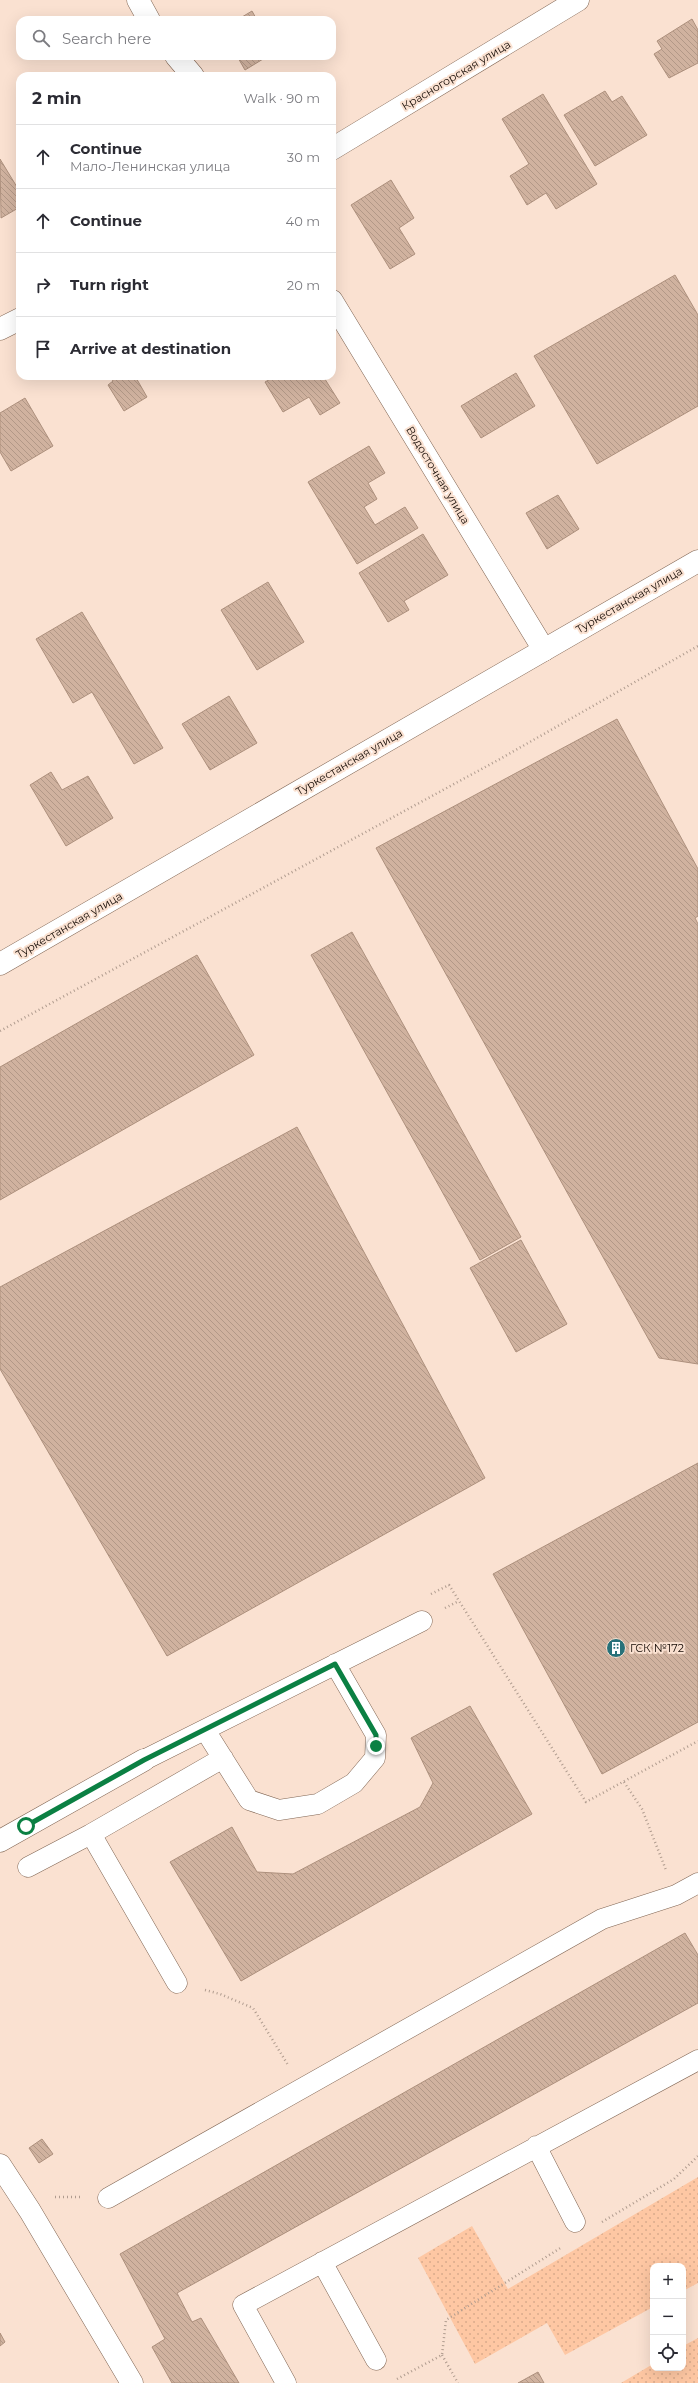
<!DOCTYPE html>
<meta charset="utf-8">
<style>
:root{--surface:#fff;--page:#f7f7f7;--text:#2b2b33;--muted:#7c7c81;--line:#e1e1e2}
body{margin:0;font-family:Montserrat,sans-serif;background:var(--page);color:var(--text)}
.controls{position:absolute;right:12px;bottom:12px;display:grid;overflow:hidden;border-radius:8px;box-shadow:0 4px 16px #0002}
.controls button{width:36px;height:36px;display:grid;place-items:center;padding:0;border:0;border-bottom:1px solid var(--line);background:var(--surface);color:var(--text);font:20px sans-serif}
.stop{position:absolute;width:12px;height:12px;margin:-9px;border:3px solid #0b8043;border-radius:50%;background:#fff}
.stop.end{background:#0b8043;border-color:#fff;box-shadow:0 1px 4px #0008}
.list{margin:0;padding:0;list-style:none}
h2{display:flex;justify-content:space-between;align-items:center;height:52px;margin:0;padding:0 16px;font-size:17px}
h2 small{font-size:13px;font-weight:400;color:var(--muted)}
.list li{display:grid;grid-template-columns:26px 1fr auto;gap:12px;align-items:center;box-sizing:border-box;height:64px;padding:0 16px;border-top:1px solid var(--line)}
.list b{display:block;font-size:15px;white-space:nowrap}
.list p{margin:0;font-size:13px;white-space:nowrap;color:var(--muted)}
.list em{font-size:13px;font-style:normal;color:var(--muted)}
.icon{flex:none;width:22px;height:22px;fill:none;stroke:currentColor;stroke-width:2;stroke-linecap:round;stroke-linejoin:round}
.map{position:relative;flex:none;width:698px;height:2383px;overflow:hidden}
.search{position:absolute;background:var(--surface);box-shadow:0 4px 16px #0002;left:16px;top:16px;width:320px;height:44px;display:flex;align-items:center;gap:10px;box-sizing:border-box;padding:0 14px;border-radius:12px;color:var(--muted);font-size:15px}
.panel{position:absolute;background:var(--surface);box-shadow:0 4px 16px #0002;left:16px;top:72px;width:320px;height:308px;border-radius:12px}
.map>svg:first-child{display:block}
</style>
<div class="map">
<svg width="698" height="2383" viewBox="0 0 698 2383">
<defs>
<pattern id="green-dots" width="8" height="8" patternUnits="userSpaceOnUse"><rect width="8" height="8" fill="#fec7a3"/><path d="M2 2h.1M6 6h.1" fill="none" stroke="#d9aa8b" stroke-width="1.8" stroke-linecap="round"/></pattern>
<pattern id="building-back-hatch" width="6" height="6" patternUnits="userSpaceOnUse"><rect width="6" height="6" fill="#d0b29f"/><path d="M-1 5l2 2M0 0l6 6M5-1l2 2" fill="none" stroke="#b29887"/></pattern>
</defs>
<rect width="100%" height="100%" fill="#fae1d1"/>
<path fill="url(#green-dots)" d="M698,2177V2283L683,2291V2266H653V2307L565,2355L547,2323L475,2364L418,2258L472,2226L508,2289Z
M698,2338V2383H621L653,2364V2368H683V2346Z"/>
<path fill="url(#building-back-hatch)" stroke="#ad907d" d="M252,11L257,20H237Z
M692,19L698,30V63L669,78L654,54L662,49L657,41Z
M237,56H268L245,70Z
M605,91L612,102L622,96L647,135L595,166L564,115Z
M543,94L597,184L556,209L546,193L527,205L510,176L529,164L502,119Z
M0,159L20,192V207L1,218Z
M391,180L414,218L399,228L415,254L390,269L351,205Z
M675,275L698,315V406L597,464L534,356Z
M516,373L535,406L481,438L461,406Z
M110,376H135L147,397L124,411L108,385L113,381Z
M276,376H323L340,403L320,415L309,397L283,412L265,382Z
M25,398L53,446L11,471L0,452V413Z
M369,446L385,473L368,483L377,499L364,507L375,525L405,507L418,528L357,564L308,482Z
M558,495L579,529L547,549L526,513Z
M423,534L448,575L404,601L409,610L388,622L359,573Z
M268,582L304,642L257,670L221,610Z
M82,612L163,748L134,764L92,692L73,703L36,639Z
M229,696L257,743L210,770L182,724Z
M617,719L698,869V916L695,918L698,924V1364L659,1358L376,848Z
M51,772L62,790L88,776L113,818L66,846L30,785Z
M352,932L521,1237L480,1260L311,955Z
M197,955L254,1055L0,1200V1067Z
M297,1127L485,1478L167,1656L0,1369V1287Z
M521,1240L567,1324L516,1352L470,1268Z
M698,1463V1722L602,1774L493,1574Z
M470,1706L532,1814L241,1981L170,1862L232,1827L257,1872L293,1874L420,1807L433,1783L411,1738Z
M685,1933L698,1955V2003L177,2293L192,2322L201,2318L239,2383H172L152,2347L165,2339L120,2254Z
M42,2139L53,2154L39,2163L29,2148Z
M0,2333L5,2342L0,2346Z
M538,2372L544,2383H518Z"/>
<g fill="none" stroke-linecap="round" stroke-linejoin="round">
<defs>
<path id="service" d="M205,1730L249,1800L279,1810L318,1804L354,1783L375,1758L376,1735L335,1664
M144,1760L422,1621
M28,1867L91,1834
M177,1983L91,1834L223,1758
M536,2146L575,2222
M108,2198L602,1919L676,1895L698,1883
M322,2262L376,2360
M286,2383L243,2305L698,2060"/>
<path id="minor" d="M138,0L149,20
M176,56L193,76
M332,149L578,0
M332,301L544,650
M0,329L20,319
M0,1841L144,1760
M0,2165L30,2211L132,2383"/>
<path id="secondary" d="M0,964L698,561"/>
</defs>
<use href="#service" stroke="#816654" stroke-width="21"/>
<use href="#minor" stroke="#816654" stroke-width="23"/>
<use href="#secondary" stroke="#816654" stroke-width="23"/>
<path stroke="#b09c8f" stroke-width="2.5" stroke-dasharray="1 3" stroke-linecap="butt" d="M0,1031L500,759L698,646
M431,1594L449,1585L586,1802L698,1741
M445,1608L457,1602
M624,1782L642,1809L666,1870
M205,1990L220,1994L253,2008L288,2065
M55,2197H82
M602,2222L674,2179L698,2156
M442,2355L458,2383
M397,2379L442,2355L446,2320L562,2247"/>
<use href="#service" stroke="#fff" stroke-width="20"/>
<use href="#minor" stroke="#fff" stroke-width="22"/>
<use href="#secondary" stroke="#fff" stroke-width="22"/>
</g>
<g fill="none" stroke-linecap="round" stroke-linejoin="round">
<path stroke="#0b8043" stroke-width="5" d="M26,1826L144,1760L335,1664L376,1735V1746"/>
</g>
<defs>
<symbol id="building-disc" viewBox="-11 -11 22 22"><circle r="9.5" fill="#277179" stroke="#fae1d1"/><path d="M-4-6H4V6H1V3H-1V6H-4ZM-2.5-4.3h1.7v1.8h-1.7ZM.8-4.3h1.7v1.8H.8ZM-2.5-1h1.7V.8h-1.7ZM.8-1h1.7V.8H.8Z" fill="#fff"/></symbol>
</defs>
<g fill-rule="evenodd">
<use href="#building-disc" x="605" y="1637" width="22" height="22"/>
</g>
<g text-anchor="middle" stroke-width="4" stroke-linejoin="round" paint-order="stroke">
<g font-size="11" fill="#140a04" stroke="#fae1d1">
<text transform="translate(456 75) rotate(-31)" y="4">Красногорская улица</text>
<text transform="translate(438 475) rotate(59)" y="4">Водосточная улица</text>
<text transform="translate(629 600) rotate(-30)" y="4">Туркестанская улица</text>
<text transform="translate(349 762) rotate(-30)" y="4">Туркестанская улица</text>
<text transform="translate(69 925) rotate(-30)" y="4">Туркестанская улица</text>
</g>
<g font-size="11" fill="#140a04" stroke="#fae1d1" text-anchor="start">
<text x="630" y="1652">ГСК №172</text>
</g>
</g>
</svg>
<div class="controls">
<button>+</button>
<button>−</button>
<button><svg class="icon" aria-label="locate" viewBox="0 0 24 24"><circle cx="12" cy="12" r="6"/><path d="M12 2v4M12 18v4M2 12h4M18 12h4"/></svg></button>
</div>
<div class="stop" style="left:26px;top:1826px"></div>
<div class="stop end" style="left:376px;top:1746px"></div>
<div class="search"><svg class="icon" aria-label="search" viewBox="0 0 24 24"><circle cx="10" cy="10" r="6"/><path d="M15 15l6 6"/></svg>Search here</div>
<section class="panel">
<h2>2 min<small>Walk · 90 m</small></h2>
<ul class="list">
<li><svg class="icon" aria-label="ahead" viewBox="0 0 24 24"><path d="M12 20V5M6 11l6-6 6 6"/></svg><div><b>Continue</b><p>Мало-Ленинская улица</p></div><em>30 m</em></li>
<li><svg class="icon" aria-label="ahead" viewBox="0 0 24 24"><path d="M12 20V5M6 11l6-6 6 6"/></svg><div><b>Continue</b></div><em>40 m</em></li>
<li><svg class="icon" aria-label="right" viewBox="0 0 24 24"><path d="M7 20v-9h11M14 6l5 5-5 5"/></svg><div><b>Turn right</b></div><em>20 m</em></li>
<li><svg class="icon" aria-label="arrive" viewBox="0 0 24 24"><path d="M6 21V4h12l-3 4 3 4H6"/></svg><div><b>Arrive at destination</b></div></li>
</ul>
</section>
</div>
